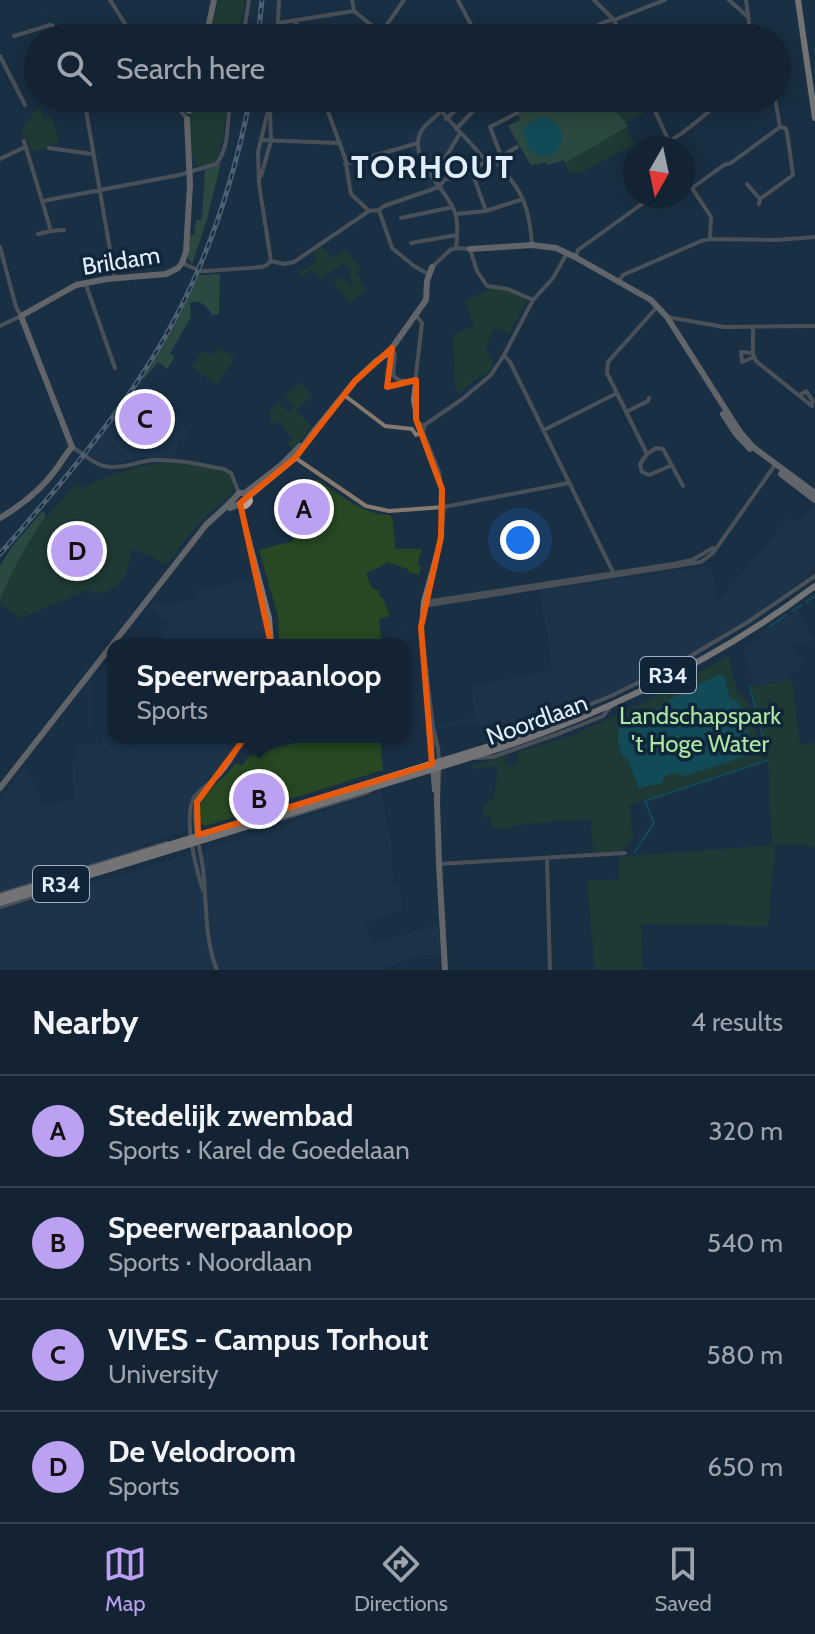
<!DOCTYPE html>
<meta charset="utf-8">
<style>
:root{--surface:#142333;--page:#212f3f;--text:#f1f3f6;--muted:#9da4ac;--line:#33404e;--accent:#bca0f2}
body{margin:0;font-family:Cabin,sans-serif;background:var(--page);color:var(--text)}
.compass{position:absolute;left:623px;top:136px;width:72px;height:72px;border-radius:50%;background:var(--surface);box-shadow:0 4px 20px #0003;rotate:189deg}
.you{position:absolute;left:520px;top:540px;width:28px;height:28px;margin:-20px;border:6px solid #fff;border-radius:50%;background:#1a73e8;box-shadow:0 0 0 12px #1a73e833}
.badge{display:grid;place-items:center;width:52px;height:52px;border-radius:50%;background:var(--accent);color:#111;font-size:26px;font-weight:700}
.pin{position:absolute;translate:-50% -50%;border:4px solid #fff;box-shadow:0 2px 8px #0006}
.popup{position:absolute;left:107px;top:639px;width:304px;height:104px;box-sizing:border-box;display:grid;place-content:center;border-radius:16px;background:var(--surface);filter:drop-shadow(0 2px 6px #0005);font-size:26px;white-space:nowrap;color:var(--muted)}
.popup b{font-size:30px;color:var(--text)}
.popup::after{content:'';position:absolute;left:50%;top:100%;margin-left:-16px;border:16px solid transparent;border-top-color:var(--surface)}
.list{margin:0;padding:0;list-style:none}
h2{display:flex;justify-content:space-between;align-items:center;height:104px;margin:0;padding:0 32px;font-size:34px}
h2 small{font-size:26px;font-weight:400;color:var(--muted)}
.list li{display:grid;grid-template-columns:52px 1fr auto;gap:24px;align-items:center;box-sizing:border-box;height:112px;padding:0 32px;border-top:2px solid var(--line)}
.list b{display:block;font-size:30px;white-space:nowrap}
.list p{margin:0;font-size:26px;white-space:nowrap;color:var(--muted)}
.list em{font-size:26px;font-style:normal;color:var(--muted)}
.icon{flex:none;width:44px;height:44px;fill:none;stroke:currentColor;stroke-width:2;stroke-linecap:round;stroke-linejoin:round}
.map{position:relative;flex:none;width:815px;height:970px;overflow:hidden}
.search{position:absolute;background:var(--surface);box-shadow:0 4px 20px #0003;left:24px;right:24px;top:24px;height:88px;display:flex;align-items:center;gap:20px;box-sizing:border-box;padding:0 28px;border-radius:44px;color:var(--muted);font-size:30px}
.sheet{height:552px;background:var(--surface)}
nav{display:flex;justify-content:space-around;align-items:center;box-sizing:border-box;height:112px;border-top:2px solid var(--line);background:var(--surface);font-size:22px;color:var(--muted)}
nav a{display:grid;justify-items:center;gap:4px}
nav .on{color:var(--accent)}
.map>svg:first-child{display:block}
</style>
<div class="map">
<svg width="815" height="970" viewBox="0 0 815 970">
<rect width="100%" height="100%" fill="#1a2f44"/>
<path fill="#1f3952" d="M440,110L461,134L442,167L440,176V178L445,179L444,190L427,192L408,138Z
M143,378L162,399L189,433L178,442L175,457H142L114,463L102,462L88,455Z
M815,506V570L744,623L703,647L650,676L595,702L552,718L493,738L474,721L439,728V724L473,718L475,714L471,687L553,670L540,591L707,566L712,573L717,600H719L790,517L796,522L800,521Z
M254,579L266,623L267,635L266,645H155L171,625L150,607L155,601L163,607L197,599L196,591Z
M797,610L814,641L789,645L790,650H793L796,656L804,658L798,670H800L789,675L790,680L754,686L744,648L763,636L761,633Z
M113,655V737H239L219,770L203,784L188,804L185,831L144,844L145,848L0,892V800L26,766L43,805L74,800L72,758H77L76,745L102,743L101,669Z
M381,792L391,841L393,885L400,887L401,910L362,924L375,944L438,924L440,955H421L384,968V970H0V909L83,883H93L230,842Z"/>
<path fill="#274822" d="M218,0H245L238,38H209Z
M524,98H600L614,110L644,98L650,110L625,123L631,139L635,144L580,173L569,172L564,160L547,165L546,162L531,165L508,126L520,120L518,115L521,107L519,100Z
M192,107L226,111C225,121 222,151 217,159C213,165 205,165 198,166C186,153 189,125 192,107Z
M40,109L44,119L51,117L57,133V144L48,143L47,148L29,151C28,146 31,143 26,138H23C21,124 29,124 33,112Z
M319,247H322L333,258L346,250L361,268L356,272L366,290L350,303L333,281L338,277L340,280L344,278L350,286L354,283L348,275L352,272L344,262L320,280L312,269L302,277L299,270L301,269L303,271L317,261L312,254Z
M488,287L509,291L527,300L509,334L494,328C487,338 490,342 486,349L493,365L486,376L483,373L458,394L455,388L453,334L473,327L474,329L476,328L465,302L488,290Z
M217,348L234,358L217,385L192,367L202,351L212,356Z
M300,382L312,395L296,410L312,426L295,447L292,448L287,443L293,439L285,430L286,429L278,420L271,425L268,422L272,418L268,413L278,402L288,412L294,407L285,396Z
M163,463H176L226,471L231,477L233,491C227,501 217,505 209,513C193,528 180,547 167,564L164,562L163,564L154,557L132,549C130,558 128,575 120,582C115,587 108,589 102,594L99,591L95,594L90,589L21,618L0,604C7,561 47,516 75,485L84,488L85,486C111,475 135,466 163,463Z
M316,479C340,493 360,515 390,515L393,520L395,549H422L417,564L421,566L419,575L408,572V569L386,562L384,565H381L380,567L366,573L372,588L380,591L379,596L383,598L390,616L379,619L382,645H279L278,616L259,550L293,541L288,521L323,509Z
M728,656L737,690L749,703L764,760L629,805L633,838L622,851L593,853L591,819L531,823L492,830L490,816L483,817V805L489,804L488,800L494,799L498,765L473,769L472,766L506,756L505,765L516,766L518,752L572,736L649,700Z
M792,680L800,745L815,742V847L802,844L775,845L768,926L641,924L643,970H595L587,881L619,879V857L772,845L768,758L751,687Z
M306,737H380L383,770L205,826C182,805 225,780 236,763L242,766L249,756L306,740Z"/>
<path fill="#44693e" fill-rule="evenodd" d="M524,98H600L614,110L628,126L565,163L564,160L547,165L546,162L531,165L508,126L520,120L518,115L521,107L519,100ZM540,117L554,121L562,138L548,157C534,159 529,147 524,136L527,125Z
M221,163L207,219L192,264L188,259L190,235H194L196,220H202L205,170L209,169Z
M220,274L219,314L212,315C208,307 199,298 190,303L191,317L170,353L175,357L167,369L158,362L144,379L143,378L177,321L199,275Z
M43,511L46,516C27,543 12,570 0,600V566L11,548Z"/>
<path fill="#0b6a70" d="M540,117C562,118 567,138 555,154C535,162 527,150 523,131L527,125Z
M720,674L724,676L730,698L740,704L743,714L740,720L742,727L748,731L753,750L752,754L685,776L673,773L664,777L662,783L639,788L628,760L621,753L618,743L619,732L617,726L651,713L672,698Z"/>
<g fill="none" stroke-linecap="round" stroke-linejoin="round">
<path stroke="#0b6a70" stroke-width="2" d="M806,602L815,596
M792,611L802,605
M769,627L786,615
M750,687L767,754
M634,853L654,823L645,801L768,760"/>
<path stroke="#867970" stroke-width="4" d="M110,0L134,38
M352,0L354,11
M458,0L478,38
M594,0L614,20L623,38
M729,0L748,17
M746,0L751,38
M354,11L381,33
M295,21L302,38
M278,23L354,11
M381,33L404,0
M14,36L50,25L53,26L58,38
M243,38L249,0
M277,38L279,0
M570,38L607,21L614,20L665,0
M0,56L25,105
M81,98L86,110L115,279
M171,98L187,119
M323,98L345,158L351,194L369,211
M429,98L483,157L488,160L495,161C522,190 529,204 532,245
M649,98L672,148
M775,98L780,127
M86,110L140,98
M440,112C435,118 426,123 422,130C405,156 446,189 454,210C459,222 457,236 456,248
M446,119L468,98
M456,129L481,103L479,98
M261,140L338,143
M24,141L51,231L64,230
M669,141C692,130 709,106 732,98
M49,148L92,154
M501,156L490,127L517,113L518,104L515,98
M502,156L517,147
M0,159L25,147
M345,164L418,143
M428,172L444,160L459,135
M472,172L486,211
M261,176L271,141L270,110
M683,177L692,188L711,217L710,239
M747,184L760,199
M692,188L724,165L731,163L780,127L785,128L787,132L793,175L760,199L759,204
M43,201L179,175L216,164C231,147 226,119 231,98
M379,210L392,248L414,266L428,274
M369,211L379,210L384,206L439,187L445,179L460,178L488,160
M456,214L486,211L523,199
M401,218L453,207
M38,234L51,231
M411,243L457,235
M0,247L16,307L21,316L0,326
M456,248L470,249L477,271L487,286L508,289L533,300
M575,257L578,250L653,196
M271,261L259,184L258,152L271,98
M182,263L200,271H207L262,267L267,265L271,261L284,264L294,262L369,211
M432,267L450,250L456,248
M619,281L623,275L701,241L710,239L776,240L815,237
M85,282L115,368
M657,307L608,362L607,373L647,454L640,464L642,472L649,475L672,465
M416,315L422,323L413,400L417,423L421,424L424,428L423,432L439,472L444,507L441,537L423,602L421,627L433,727L438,748L439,761
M667,317L724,327L815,326
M753,327V354L756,361L812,406
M392,348L395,355L393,375C398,382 407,382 416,380
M753,353L741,352L742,362L754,357
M504,355L510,362L614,574
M344,395L385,426L412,429
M800,395L806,391L813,401L811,405
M626,412L648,401L649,398
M423,426L461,400L491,375L504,355L533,300L553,278L567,253
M412,429L416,435L423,432
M544,430L617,393
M72,447C83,453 91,463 104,466C121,470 138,461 154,460C178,459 201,465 224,469L231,473L239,493
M647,454L656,448L663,449L683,486
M294,457L366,506L389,511L444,507L569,483
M241,507L270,618L272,645
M425,602L673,564L692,560L713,548
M423,606L701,562L713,553L775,465
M533,733L540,725L611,696L682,661L748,622L815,576
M476,758L493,757L563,732L603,716L611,706
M432,764L433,734
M203,789C200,797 195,804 195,813C194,829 201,853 203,869C207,902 204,939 217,970
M252,828L366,793L373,789
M547,858L550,970
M439,864L625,853
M203,890C196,869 182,815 195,796C201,788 212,782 219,775C230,764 237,750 244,737
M0,894L167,843
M0,907L73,884L76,881"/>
<path stroke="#b8a495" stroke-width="6" d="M206,38L214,0
M189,111L192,98
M470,249L532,245L556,248L575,257L651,300L667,317L740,432L753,447L815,493
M723,414L736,434L750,449
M781,474L815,500
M245,493L280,466L300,446
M249,496L295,458L311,435L355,381L375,362L389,352L426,300L427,281L432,267
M230,508L237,505C242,508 247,507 250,501L249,496
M0,518C22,505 42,489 57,468C62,461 66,454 72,447L21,316L76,285L107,279L166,274L178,268L182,263L186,252L190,185L187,119
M433,765L435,790
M438,766L437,801L439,864L445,970
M0,788L206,525C218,514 230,504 239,493H245L249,496"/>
<path stroke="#e0c5b2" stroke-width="6" d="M798,0L815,118
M0,897L528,734
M0,903L495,750C610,711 718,659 815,586"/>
<defs>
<path id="rail" d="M258,38L262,0
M0,554C59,486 120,416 165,337C207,263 234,181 250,98"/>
</defs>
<use href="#rail" stroke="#8b9bac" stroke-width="5"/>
<use href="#rail" stroke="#112539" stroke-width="2" stroke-dasharray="6" stroke-linecap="butt"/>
</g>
<path d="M0 0H815V970H0ZM392,348L387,387L416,380V419L442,489L441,537L421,627L432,764L198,835L197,802L241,743L272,649L240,503L295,458L355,381Z" fill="#1a2f44" fill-opacity=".55" fill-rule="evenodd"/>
<path fill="none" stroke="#e8590c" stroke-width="6" stroke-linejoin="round" d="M392,348L387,387L416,380V419L442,489L441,537L421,627L432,764L198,835L197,802L241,743L272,649L240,503L295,458L355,381Z"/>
<g text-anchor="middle" stroke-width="7" stroke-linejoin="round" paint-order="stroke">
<g fill="#112539" stroke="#a2b1c0" stroke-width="2">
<rect x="640" y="657" width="56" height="36" rx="6"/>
<rect x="33" y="866" width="56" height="36" rx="6"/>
</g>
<g font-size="22" font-weight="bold" fill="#e0edfa">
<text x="668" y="683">R34</text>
<text x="61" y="892">R34</text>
</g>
<g font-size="24" fill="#e0edfa" stroke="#112539">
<text transform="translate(121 261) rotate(-9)" y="8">Brildam</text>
<text transform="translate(537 720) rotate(-20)" y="8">Noordlaan</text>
</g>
<g font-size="24" fill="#ace6a2" stroke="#112539">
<text x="700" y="724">Landschapspark<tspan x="700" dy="28">'t Hoge Water</tspan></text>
</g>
<g font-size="32" font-weight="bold" letter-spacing="2" fill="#e0edfa" stroke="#112539">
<text x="433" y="178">TORHOUT</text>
</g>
</g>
</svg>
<svg class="compass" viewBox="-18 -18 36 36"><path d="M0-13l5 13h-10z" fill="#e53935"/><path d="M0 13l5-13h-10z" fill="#9da4ac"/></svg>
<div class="you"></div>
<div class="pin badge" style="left:304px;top:509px">A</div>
<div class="pin badge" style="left:259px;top:799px">B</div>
<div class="popup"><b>Speerwerpaanloop</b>Sports</div>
<div class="pin badge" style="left:145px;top:419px">C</div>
<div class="pin badge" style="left:77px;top:551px">D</div>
<div class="search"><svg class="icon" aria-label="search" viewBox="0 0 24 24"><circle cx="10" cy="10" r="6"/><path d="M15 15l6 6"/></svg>Search here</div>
</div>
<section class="sheet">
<h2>Nearby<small>4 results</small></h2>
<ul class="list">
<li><span class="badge">A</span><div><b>Stedelijk zwembad</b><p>Sports · Karel de Goedelaan</p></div><em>320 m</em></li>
<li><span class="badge">B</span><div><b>Speerwerpaanloop</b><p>Sports · Noordlaan</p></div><em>540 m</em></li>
<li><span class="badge">C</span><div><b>VIVES - Campus Torhout</b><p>University</p></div><em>580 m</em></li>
<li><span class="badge">D</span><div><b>De Velodroom</b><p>Sports</p></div><em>650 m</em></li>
</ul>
</section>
<nav>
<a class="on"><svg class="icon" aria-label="map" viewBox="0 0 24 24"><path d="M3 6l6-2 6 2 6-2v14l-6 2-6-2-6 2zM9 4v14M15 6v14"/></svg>Map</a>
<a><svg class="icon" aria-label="directions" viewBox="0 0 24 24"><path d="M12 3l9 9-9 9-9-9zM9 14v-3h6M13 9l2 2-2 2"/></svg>Directions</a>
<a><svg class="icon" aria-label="saved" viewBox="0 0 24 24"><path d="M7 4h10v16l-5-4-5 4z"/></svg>Saved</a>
</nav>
